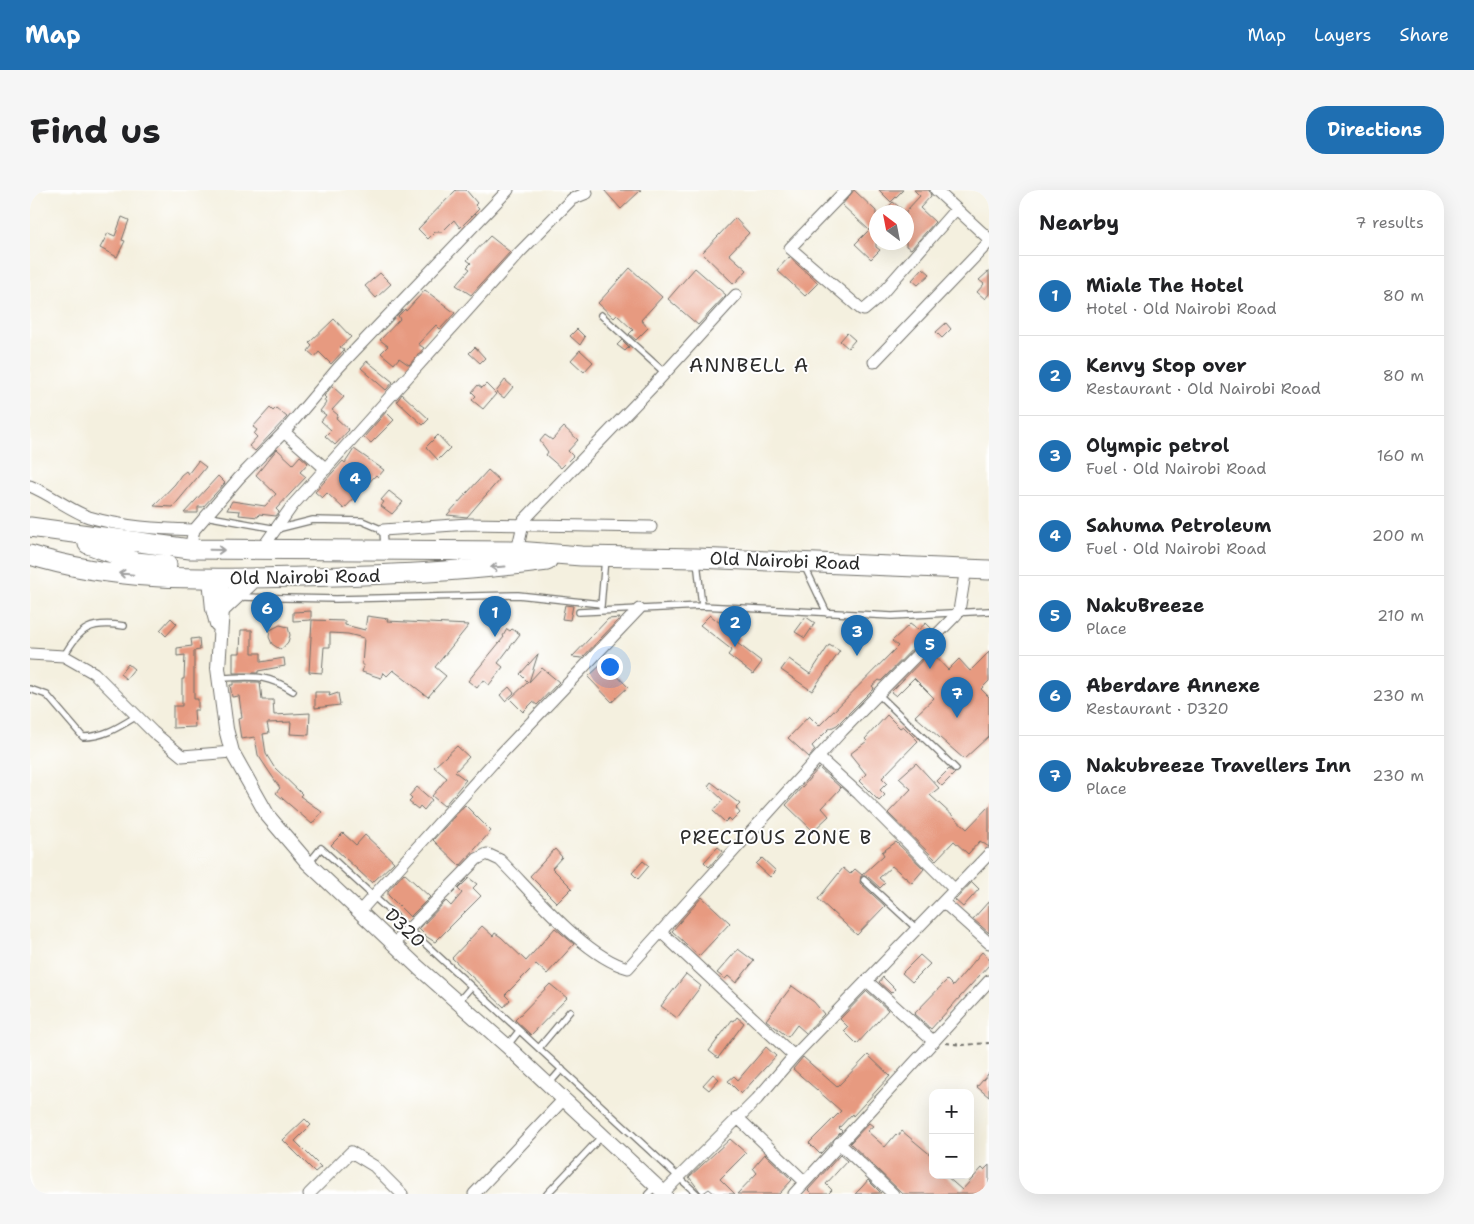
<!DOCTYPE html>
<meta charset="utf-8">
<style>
:root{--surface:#fff;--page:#f6f6f6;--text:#202124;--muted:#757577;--line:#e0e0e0;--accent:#1f6fb2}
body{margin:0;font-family:"Shantell Sans",sans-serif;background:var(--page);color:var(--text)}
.controls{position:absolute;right:15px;bottom:15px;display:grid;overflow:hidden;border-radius:10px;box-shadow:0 5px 20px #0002}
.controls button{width:45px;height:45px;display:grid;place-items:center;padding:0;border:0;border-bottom:1px solid var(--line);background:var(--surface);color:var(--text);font:25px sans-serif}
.compass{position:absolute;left:839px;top:15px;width:45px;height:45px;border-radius:50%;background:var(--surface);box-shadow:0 5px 20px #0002;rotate:328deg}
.you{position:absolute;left:579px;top:476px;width:18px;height:18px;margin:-12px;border:4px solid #fff;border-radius:50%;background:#1a73e8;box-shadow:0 0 0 8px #1a73e833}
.badge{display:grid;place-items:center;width:32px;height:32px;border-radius:50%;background:var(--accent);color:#fff;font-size:16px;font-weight:700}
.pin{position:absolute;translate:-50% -41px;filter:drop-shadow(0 1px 2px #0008)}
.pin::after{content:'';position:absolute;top:26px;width:18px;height:15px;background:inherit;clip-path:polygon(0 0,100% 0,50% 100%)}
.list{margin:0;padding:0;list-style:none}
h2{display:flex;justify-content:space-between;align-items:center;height:65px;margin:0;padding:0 20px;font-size:21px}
h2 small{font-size:16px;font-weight:400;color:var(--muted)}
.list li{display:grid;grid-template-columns:32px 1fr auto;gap:15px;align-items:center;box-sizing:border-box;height:80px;padding:0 20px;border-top:1px solid var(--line)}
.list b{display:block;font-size:19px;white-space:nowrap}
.list p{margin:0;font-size:16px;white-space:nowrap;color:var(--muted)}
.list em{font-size:16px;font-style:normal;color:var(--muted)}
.map{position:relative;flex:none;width:959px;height:1004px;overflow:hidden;border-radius:20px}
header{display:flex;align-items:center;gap:30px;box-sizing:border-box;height:70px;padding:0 25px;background:var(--accent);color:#fff}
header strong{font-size:24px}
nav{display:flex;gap:28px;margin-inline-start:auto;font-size:18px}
.intro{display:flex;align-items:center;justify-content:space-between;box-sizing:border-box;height:120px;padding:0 30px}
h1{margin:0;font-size:35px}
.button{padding:12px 22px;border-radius:20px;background:var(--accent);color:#fff;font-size:18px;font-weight:700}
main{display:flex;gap:30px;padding:0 30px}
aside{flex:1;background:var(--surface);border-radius:20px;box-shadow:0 5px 20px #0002}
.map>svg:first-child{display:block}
</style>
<header>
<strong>Map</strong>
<nav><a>Map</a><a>Layers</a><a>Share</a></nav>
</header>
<div class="intro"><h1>Find us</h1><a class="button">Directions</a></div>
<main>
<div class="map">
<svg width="959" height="1004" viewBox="0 0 959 1004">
<rect width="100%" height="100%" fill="#fff"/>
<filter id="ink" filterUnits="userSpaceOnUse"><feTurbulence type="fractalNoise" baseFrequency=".02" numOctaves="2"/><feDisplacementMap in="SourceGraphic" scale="10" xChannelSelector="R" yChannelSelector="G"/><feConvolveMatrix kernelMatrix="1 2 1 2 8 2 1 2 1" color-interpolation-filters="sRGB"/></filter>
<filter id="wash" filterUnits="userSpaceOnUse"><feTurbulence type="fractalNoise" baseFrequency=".0096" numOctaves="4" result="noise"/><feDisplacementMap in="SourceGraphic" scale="20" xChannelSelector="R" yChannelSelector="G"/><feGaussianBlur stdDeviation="1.12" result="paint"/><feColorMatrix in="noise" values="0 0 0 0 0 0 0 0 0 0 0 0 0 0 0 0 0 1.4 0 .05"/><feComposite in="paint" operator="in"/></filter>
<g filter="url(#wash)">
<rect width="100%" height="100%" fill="#f4f0df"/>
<g id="blocks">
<path fill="#e79a80" d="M426,0H436L447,13L445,15L449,19L430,38L424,30L412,42H405L398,49L388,39Z
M574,0H611L591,19Z
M824,0L846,21V57L850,60L841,69L825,54L839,40L812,15Z
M849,0H873L861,12Z
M884,0H899L901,6L890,18L905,32L881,59L876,56V21L890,6Z
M863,12L875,22H853Z
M92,27L99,30L92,50L95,51L87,67L70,58L78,43L85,46Z
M705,28L719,43L699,64L717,80L704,94L672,63Z
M460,46L480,62L441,105L426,95L440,79L437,77L441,73L437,70Z
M759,67L788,93L775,106L747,80Z
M600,78L632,107L611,130L618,138L606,150L599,144L603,140L587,125L584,128L568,113Z
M665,78L696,105L668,135L638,109Z
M893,78L900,84L888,95L882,90Z
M959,81V104L955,109L947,102L954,94L949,90Z
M350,83L361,94L346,108L335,96Z
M395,100L425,123L410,139L406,135L388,154L394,158L379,175L369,168L364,174L351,163L358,156L350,150L370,129L368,126L375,119L376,121Z
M304,129L321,147L310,157L314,160L301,174L289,162L285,167L278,161L282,156L279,153Z
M916,133L921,139L912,148L906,142Z
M547,139L555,147L550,155L540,146Z
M817,143L825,150L818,158L810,151Z
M592,150L599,157L595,161L587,155Z
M445,157L455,168L450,173L439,163Z
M550,160L563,172L554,182L541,170Z
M337,171L363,192L356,200L331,178Z
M475,190L483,197L474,208L466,202Z
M456,194L466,204L453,219L442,210L446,206L442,202L448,195L452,198Z
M302,196L314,207L302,220L308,225L306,228L319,240L305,255L295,246L301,240L291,231L296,225L290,221L296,213L294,210L296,208L294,206Z
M372,204L399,229L393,235L367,211Z
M240,218L243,221L246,218L257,227L225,261L219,256L227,247L224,244L227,240L223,237Z
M356,222L364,230L341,253L334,247Z
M534,237L548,250L538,261L543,266L531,278L516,265L518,262L510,251L515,245L522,250Z
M408,245L420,258L408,270L396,257Z
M247,259L263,274L270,266L278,273L270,282L276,287L246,319L249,322L246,326L229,324L228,327L209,325L210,321L197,320L202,311L235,316L246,304L226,285Z
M324,259L354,280L348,287L346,285L314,319L297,303L292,308L285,302L313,271L315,273Z
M168,271L176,277L143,317L124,316L145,294L151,285L156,281L158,284Z
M458,280L469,290L437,327L417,325Z
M188,286L195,293L173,317H168V323H154Z
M359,301L373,312L362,324L351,316L354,312L351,310Z
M535,415L543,416L540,430L532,429Z
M281,421V430L263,431V422Z
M680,425L710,449L707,453L732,472L723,484L698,465L702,460L670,435Z
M337,426L358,429L357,431L439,435L405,477L416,486L398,507L363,480L357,486L353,482L351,488L332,482L334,475H332L334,448L318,444L300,443V457H294L292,483L279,482L282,430L315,431V435L335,440Z
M776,427L785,433L775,448L765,442Z
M141,428L147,434L136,446L130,440Z
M590,428L552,468L542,467L578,429Z
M896,433L902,439L851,491L849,490L842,496L844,498L807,535L799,539L782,556L785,560L779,567L758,548L779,526L789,536L868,456L862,451L880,434L888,440Z
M250,435L258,437L260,445L258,452L251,460L242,454L239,447L240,440Z
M477,439L480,441L482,439L490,444L468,473L473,477L459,495L453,490L447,498L438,491L474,447L473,446Z
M211,440H222V463H231V472L254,468L255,476L228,481V483H203V463H210Z
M169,448L170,460L164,461V509H168V520H164L165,537L143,538V516H152V489H154L155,465L147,466V458L162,456L161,449Z
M912,450L916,454L904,465L918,480L929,469L940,481L959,462V491L951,499L959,507V546L934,569L885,526L904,508L884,488L866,506L861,502Z
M799,455L810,461L782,501L751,480L759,469L780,484Z
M508,464L499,492L512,478L529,492L507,515L503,512L493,522L480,509L498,492L490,484Z
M574,472L598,497L582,512L558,487Z
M98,474L104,479L96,489L90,484Z
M203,492H230L232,510H243L244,525L280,523L279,545L260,544L261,532L237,533L239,543L233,544L236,564L244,577L272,604L270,606L292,622L282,634L246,603L250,598L228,565L225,547L211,549L208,529L212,528L209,506L202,507L200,495H203Z
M479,497L484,503L475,511L470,505Z
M285,502H300L299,506L308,503L310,515L285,518Z
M857,525L870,538L873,536L888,551L852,588L857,593L850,600L855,605L849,611L829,591L836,584L820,564L837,551L835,549Z
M427,556L439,567L425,582L436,590L414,616L402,606L417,588L404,577Z
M886,573L909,598L900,605L937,639L959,616V657L950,651L938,664L924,651L906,670L858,623L881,599L869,588Z
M789,578L811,598L792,618L799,626L783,641L756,615Z
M919,579L925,583L912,596L907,591Z
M681,592L710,614L706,618L710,623L702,631L699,628L695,632L683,621L693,610L678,596Z
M387,597L402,610L394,620L390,616L388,619L379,612L382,609L379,606Z
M435,615L461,641L430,676L403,650Z
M313,643L326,655L335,645L364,672L342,693L301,655Z
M866,652L894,679L882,693L862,676L849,688L855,693L850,698L837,686H831L830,693L855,716L827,745L788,709L813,678L820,684L825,679L832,685L854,665L852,662Z
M688,657L693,661L679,677L674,672Z
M525,659L532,667L522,678L542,698L527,713L500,686Z
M732,668L746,681L740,687L726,674Z
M613,671L619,676L608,689L602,683Z
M374,683L400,707L380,727L358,705V701Z
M439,688L447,694L443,698L451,706L405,752L397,747L389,739L416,711L421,716L432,703L428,699Z
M942,692L949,699L933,717L925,710Z
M672,707L700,733L669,766L642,741Z
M959,711V743L943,729Z
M452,736L463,746L465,743L471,747L496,771L525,738L544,754L517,784L506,774L475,805L480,810L474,817L422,768Z
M708,759L724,771L706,793L698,786L695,789L687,783Z
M952,762L959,768V775L901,839L884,824L917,790L923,796Z
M890,765L900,774L882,792L872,783Z
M656,784L671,796L647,828L631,816Z
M853,787L865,799L861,803L849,792Z
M520,794L537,808L501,845L485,830Z
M762,796L784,812L794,824L776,843L767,835L758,847L736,830Z
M837,801L858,820L827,854L814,841L818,837L810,829Z
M707,827L714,833L688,868L679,861L702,830L704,831Z
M736,857L746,866L711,904L698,891L704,886L708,890Z
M838,865L860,886L823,926L822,924L809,938L812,941L790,964L779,953L811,921L763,879L773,867L807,897Z
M959,883V907L947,897Z
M683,884L689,889L679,900L673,895Z
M275,929L281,935L265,951L291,977L285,982L253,950Z
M839,933L843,936L837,941L855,957L866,944L868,946L872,941L903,967V985H915L932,1000L952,978L954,980L959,975V997L953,1004H873L820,953Z
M700,949L716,963L690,989L705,1004H685L679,999L672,1004L659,987Z
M735,964L762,990L749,1004H707L727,983L723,978Z
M810,965L817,971L796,994L802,1000L798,1004H782L778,1000Z
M838,990L851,1003L825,1004L832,997Z"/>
</g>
</g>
<g filter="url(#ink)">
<use href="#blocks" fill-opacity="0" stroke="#71706a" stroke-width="1"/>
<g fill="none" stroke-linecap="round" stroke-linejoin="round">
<defs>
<path id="service" d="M571,125L635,183
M175,326L247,339L283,330L332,331L353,340L354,356
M667,371L672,416L862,426L959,421
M774,375L797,423
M211,407L306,409L488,405L571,414
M571,416L575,368
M549,422L672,416
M34,466C50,437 61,431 94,436
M189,488C222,487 234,483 263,501
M0,499L17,505L53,547C74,547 89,537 107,526
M848,504L926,579
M279,673L291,658L667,1004
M834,690L887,739
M428,812L441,797
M477,856L489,841
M509,858L540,821
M518,895L532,879
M517,1004L572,946
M618,1004L626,996"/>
<path id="minor" d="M816,0L760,58L831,119L834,120L847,109L926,19
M906,0L959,49
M844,172L959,52
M254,242L296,279
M0,296C20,304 41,321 59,327C92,337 129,339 164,340
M353,340L438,334L621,337
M160,359L164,340L209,288L254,242L309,177L478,0
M231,360L262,316L489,63L542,9L557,3L555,0
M487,361L494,330L624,195L706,105
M0,464L34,466L64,483L123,542L152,566L202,562
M789,568L829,604L925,700
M913,712L959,753
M330,721L470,565L609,419
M631,742L764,866
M364,754L447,669L457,664L470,670C503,703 555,767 598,778L812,541L925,426L929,421L936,378
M837,791L904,852
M707,927L775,992
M809,953L863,1004
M633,1003L727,909L764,866L959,664
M279,1004L321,962L344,976L372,1004
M444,1004L533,910
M764,1004L959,791"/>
<path id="tertiary" d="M180,389L183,419L187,434
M191,389L192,419L188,478L196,539L202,562L238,626L278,673L389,778L477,856L635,1004"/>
<path id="trunk" d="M0,337L160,359L487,361L551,366L666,368L959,380
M58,354L106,372L137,375
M0,365C88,393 180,389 271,387C353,385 435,382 517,371
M192,417L223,388"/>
</defs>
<use href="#service" stroke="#71706a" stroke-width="8"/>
<use href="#minor" stroke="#71706a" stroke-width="13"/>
<use href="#tertiary" stroke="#71706a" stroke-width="16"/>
<use href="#trunk" stroke="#71706a" stroke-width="21"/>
<path stroke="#71706a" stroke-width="2" stroke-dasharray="4 4" stroke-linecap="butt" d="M916,853L932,855L959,853"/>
<use href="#service" stroke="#fff" stroke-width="5.5"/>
<use href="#minor" stroke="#fff" stroke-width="11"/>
<use href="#tertiary" stroke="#fff" stroke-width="14"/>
<use href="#trunk" stroke="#fff" stroke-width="19"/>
</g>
<defs><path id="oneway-shaft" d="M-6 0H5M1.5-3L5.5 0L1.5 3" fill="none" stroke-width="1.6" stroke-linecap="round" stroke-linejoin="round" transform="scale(1.25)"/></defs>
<g stroke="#a0a0a0">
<use href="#oneway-shaft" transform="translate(187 360) rotate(1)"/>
<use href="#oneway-shaft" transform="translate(468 377) rotate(176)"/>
<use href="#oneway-shaft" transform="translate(96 384) rotate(-174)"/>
</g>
</g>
<g text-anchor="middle" stroke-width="4" stroke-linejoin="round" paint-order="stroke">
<g font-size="18" fill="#2b2b2b" stroke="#fff">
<text transform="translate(755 371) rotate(2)" y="6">Old Nairobi Road</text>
<text transform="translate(275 387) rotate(-1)" y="6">Old Nairobi Road</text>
<text transform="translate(375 738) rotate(44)" y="6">D320</text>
</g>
<g font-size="20" letter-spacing="1" fill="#2b2b2b" stroke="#fff">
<text x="719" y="182">ANNBELL A</text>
<text x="746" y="654">PRECIOUS ZONE B</text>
</g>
</g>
</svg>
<div class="controls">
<button>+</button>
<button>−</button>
</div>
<svg class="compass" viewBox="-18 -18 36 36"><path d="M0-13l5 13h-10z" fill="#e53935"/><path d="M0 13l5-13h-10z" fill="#757577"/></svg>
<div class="you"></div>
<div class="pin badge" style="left:465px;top:447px">1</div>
<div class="pin badge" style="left:705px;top:457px">2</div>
<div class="pin badge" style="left:827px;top:466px">3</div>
<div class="pin badge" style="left:325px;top:313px">4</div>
<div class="pin badge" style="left:900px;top:479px">5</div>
<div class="pin badge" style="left:237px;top:443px">6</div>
<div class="pin badge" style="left:927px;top:528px">7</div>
</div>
<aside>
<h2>Nearby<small>7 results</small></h2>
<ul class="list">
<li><span class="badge">1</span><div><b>Miale The Hotel</b><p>Hotel · Old Nairobi Road</p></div><em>80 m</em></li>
<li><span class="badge">2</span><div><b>Kenvy Stop over</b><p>Restaurant · Old Nairobi Road</p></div><em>80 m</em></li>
<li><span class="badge">3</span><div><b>Olympic petrol</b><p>Fuel · Old Nairobi Road</p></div><em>160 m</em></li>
<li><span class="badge">4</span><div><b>Sahuma Petroleum</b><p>Fuel · Old Nairobi Road</p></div><em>200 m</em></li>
<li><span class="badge">5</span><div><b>NakuBreeze</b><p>Place</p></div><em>210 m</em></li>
<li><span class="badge">6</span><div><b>Aberdare Annexe</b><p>Restaurant · D320</p></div><em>230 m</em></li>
<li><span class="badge">7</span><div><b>Nakubreeze Travellers Inn</b><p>Place</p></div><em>230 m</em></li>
</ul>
</aside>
</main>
